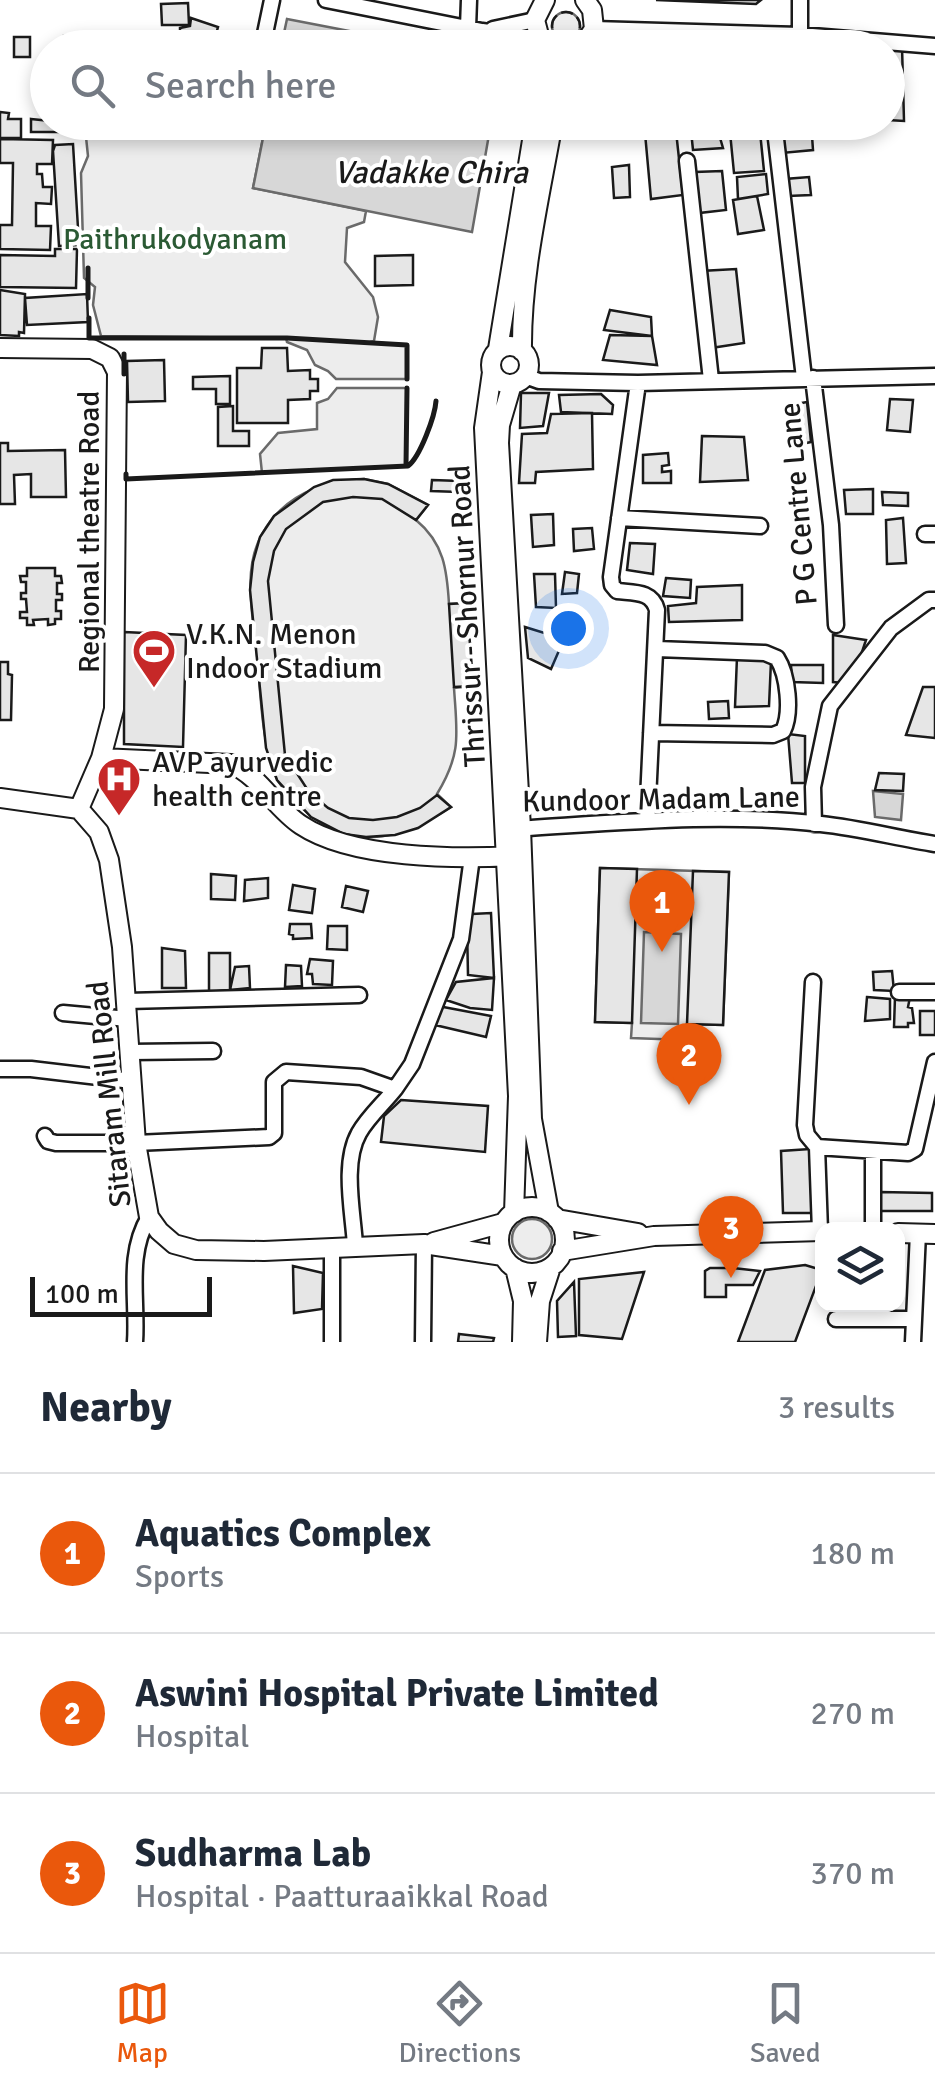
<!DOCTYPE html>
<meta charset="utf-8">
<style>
:root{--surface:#fff;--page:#f2f2f3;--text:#1f2937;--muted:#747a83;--line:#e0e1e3;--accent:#ea580c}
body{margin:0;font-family:Signika,sans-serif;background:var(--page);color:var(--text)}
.controls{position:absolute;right:30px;bottom:30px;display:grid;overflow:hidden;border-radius:20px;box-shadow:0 5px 15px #0003}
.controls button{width:90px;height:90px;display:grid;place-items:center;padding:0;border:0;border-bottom:2px solid var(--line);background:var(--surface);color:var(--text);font:50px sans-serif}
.scale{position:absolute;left:30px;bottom:25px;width:182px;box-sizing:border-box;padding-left:10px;border:5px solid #1a1a1a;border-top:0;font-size:28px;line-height:35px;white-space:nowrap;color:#1a1a1a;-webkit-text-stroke:8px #fff;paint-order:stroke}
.you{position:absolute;left:568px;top:628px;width:35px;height:35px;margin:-25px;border:8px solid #fff;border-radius:50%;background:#1a73e8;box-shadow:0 0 0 15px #1a73e833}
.badge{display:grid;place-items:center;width:65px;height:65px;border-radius:50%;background:var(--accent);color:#fff;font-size:32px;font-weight:700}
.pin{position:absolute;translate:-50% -82px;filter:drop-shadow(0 2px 5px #0008)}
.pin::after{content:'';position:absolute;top:52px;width:35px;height:30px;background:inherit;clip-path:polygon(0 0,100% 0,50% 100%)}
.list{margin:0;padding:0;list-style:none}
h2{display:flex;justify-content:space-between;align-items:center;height:130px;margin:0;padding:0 40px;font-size:42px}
h2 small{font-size:32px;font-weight:400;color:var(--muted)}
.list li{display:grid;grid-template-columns:65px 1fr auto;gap:30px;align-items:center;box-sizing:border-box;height:160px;padding:0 40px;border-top:2px solid var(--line)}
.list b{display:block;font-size:38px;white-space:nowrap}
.list p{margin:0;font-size:32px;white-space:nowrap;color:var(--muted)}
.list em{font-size:32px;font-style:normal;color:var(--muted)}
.icon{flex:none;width:55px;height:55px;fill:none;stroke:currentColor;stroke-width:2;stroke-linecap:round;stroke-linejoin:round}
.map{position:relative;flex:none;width:935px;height:1342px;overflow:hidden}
.search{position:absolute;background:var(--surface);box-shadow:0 5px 15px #0003;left:30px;right:30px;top:30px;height:110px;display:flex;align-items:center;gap:25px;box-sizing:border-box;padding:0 35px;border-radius:55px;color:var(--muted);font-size:38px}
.sheet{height:610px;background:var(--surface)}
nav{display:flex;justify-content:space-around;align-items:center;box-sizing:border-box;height:140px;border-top:2px solid var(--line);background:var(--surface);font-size:28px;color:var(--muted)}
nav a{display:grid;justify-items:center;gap:5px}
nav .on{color:var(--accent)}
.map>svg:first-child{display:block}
</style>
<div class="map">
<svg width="935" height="1342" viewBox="0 0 935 1342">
<rect width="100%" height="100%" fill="#fff"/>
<path fill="#ededed" stroke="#6a6a6a" stroke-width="2.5" d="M552 26a14 14 0 1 1 28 0a14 14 0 1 1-28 0Z
M122,122L190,123V129L217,133L229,131L231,123H266L253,188L366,211L364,222L347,228L345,262L373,297L378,317L374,341L370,342L407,345V379H336L328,371L315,365L307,350L287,342L286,338L101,336L93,305L95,287L84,278L81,173L88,156L86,137L92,125L114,126Z
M337,388H407L406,466L262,473L260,454L278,433L317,429V403L328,399Z
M364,479L388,484L428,505L416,520C444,543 447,570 449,604L467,603L473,686L454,688C457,734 462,753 437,794L451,807C398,841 349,854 299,805C290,796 280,787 275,775C261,737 261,695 257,655C253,616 242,570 262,534C284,495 322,481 364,479Z
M600,868L729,872L723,1025L687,1024L686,1040L631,1038L632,1023L595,1022Z
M512 1239a20 20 0 1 1 40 0a20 20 0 1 1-40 0Z"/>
<path fill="#d7d7d7" stroke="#6a6a6a" stroke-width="2.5" d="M287,19L432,47H281Z
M266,123H491L472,232L253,188Z
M873,791L903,794L901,820L875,817Z
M646,880L682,881L681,919L645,918Z
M644,932L681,934L678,1024L641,1023Z"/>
<path fill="#e6e6e6" stroke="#1a1a1a" stroke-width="2.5" d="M656,0H761L756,4Z
M188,3L189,25H162L161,4Z
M191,18L218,27L212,48H180V28L190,26Z
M161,35L178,37L177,48H160Z
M64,36L126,39V48H66Z
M600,36H619V48H599Z
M703,36V48H680V37Z
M14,37H30V57H14Z
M704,40L744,46V48H705Z
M902,46L904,121L888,120V48Z
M0,112L9,113L8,119H21V138H0Z
M31,119L60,122V132H31Z
M644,122H675L683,195L651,199Z
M690,122H720V128H690Z
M729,122H759L764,171L734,173Z
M779,122H811L813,150L782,153Z
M691,131H718L723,148L693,150Z
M0,139L53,140L52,164H37V174H42L43,187H52L51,204L36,203V226H51L50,250L0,249V225H12L13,163H0Z
M73,144L79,245L59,246L53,151L55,145Z
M629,165L630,197L614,198L612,167Z
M722,171L726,210L699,213L695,172Z
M766,174L768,194L738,199L737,177Z
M809,177L811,195L788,196L785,179Z
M757,196L764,230L738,234L733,200Z
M55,249H77L76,288L0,287V255L55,256Z
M413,255V285L375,286V256Z
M736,269L744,343L711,348L701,271Z
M0,290L25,294L24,333L19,332V336L0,335Z
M87,294L88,322L27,325L25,298Z
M610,310L651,317L652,336L604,330Z
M610,335L652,336L657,365L603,360Z
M262,348H287L288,371L310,370V379H318V391H310V399L288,400V423H237V368H261Z
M164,360L165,401L128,402L127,361Z
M230,376V404H216V389H193V377Z
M521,393H549L543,426L520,428Z
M601,394L613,405L612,414L561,412L559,395Z
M890,399L913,400L910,432L887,430Z
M807,402L811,442L802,444L796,404Z
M233,406V431H249V446H218V407Z
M592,413L593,469L536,472L535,483H519L522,434L547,433L551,414Z
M702,436L744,437L748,480L700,482Z
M0,443H8V451L65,450L66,497H31V474L14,475L15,504H0Z
M668,453L669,465L662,466V472L671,471V483H643V455Z
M364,479L388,484L428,505L416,520L382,499L353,497L323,502L286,529L274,551L268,581L285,755L309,792L328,808L349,818L373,820L397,817L420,808L437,795L451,807L418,828L395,835L366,837L344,834L311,817L277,780L266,748L250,590L253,562L260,537L274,516L314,487L333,480Z
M432,480L460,481L459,492L431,491Z
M873,489V514H846L844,490Z
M882,492L908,493V506L883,505Z
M553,514L554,545L533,547L531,515Z
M903,518L906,563L887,564L886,520Z
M592,528L594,549L574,551L573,529Z
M630,543L655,544L653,574L627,570Z
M27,568H55V576H61L62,583H57V594H62V600H56V611H61V619H55V624L48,625V619L33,620L34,625H27V618H20V612H27L26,599H21V593H26V582H21L20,576H27Z
M565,572L579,574L577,593L562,594Z
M534,574H555L556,608L536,607Z
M666,578L691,580L690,598L663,596Z
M742,585V620L669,622L668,606L696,603L697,587Z
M467,603L473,686L454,687L449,604Z
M525,627L564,639L551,669L528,658Z
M124,632L186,635L183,747L124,744Z
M833,635L866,640L859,661L849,670L843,683L833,682Z
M737,657L771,661L769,706L735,707Z
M0,662H8V674L12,675L11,720H0Z
M791,665H823V683L792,682Z
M923,687H935V738L906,735Z
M728,701L729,718L709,719L708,702Z
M788,734L805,736V783H792Z
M879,773L904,774L903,791L875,790Z
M600,868L637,869L632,1023L595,1022Z
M693,871L729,872L723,1025L687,1024Z
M211,874L236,876L235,900L211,899Z
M268,878V898L244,901L245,880Z
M293,885L315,889L312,913L289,910Z
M346,886L368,891L363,912L342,907Z
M491,913L494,978L468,975L467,927L472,914Z
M290,924H311L312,938L293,939V935L289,934Z
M328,926H347V950L327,949Z
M162,948L185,951L186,988H162Z
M209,953H230V990L209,992Z
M310,959L333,961L332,985L313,984L312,974H307Z
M286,965L301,966L302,986L285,987Z
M249,966L250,988L230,990L235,967Z
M892,971L894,991L874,990L873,972Z
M494,978L492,1010L470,1008L446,1000L456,982Z
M867,997L890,999V1019L865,1021Z
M895,997H910L908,1007L912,1008L914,1023H908V1027H894Z
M438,1006L491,1016L486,1037L435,1025Z
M920,1011H935V1035H920Z
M401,1100L488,1106L485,1152L381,1142L384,1116Z
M810,1149L816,1159L813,1213H783L781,1151Z
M880,1192L932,1193V1211H880Z
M805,1265L822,1270L795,1342H738L765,1270Z
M293,1266L323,1273L322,1309L294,1313Z
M710,1268H733L760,1271L753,1285H726V1297H705V1271Z
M644,1272L622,1339L579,1335V1279Z
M574,1282L576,1336L558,1337L557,1301Z
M459,1334L494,1338L493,1342H458Z"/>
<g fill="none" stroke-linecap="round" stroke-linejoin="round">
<defs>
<path id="minor" d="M326,0L482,31L540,39
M800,0V35
M468,28L469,0
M493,29L535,20
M594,29L800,35L935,46
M262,48L272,0
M774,122L804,378
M687,161L711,380
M525,376L539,381L638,383L935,376
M813,378L831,525L836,625
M638,383L611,577L612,585L617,591C635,593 652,591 657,610L647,821
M619,518L760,526
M925,534H935
M651,733L773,735L783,731C792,713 788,675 777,658L765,653L657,649
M814,824L813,787L830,706L891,628L929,600H935
M513,829C614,823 720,812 821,824C859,828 897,838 935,844
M813,982L805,1125L807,1135L817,1147
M899,992H935
M127,1001L359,995
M63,1013L128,1019
M130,1052L213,1051
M0,1069H31L132,1081
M395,1089L412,1064L461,939L472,857
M45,1136L48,1141L56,1143H136L269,1137L274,1133V1082L286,1072L361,1077L395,1089C384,1103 368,1117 359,1133C342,1163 353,1212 355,1245
M873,1151V1230
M820,1231L817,1147L908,1153L915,1149L935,1062
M332,1248V1342
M836,1319H914
M135,1342C138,1300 126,1255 149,1217
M423,1342L424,1244
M913,1342L918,1233"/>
<path id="major" d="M545,0L535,20L540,39L549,48
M581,48L594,29L592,10L585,0
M491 365a19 19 0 1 1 38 0a19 19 0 1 1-38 0Z
M0,348L92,349L110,358L117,372L114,709L101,758L79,809
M498,349L535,122
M522,351C521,275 540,197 553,122
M492,372L484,428L518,1096L514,1213
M512,384L500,425L499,443L521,828L532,1119L549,1212
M101,758L231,764C259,775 275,808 301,825C352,859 456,859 516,856
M0,798L79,809L99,832L109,860L122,947L136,1143L149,1217L159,1231L174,1244L196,1250L264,1251L424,1244L503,1256
M499 1240a33 33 0 1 1 66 0a33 33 0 1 1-66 0Z
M557,1219L638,1233
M898,1233L935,1234
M434,1242L503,1223
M562,1251L654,1236L822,1231
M515,1268L523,1301L522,1342
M537,1342L540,1301L551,1267"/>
</defs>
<use href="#minor" stroke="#1a1a1a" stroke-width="19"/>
<use href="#major" stroke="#1a1a1a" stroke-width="22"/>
<use href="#minor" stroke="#fff" stroke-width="14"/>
<use href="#major" stroke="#fff" stroke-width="18"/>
<path stroke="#1a1a1a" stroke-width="2.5" stroke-dasharray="12 5" stroke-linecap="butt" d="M552 26a14 14 0 1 1 28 0a14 14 0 1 1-28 0Z"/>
<path stroke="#1a1a1a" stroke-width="5" d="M88,268V298
M89,318V338H287L407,345V379
M124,354V374
M406,466L407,388
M126,474V479L408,466C420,457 435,416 436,401"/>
</g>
<defs>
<symbol id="stadium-pin" viewBox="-11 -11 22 30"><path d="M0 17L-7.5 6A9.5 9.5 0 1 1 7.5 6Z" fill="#c62828" stroke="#fff"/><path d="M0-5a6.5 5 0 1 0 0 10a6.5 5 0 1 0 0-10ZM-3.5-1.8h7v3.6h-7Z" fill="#fff"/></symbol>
<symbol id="hospital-pin" viewBox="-11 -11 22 30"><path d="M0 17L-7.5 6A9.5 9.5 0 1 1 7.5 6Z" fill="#c62828" stroke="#fff"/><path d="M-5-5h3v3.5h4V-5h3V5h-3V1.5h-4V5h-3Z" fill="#fff"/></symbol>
</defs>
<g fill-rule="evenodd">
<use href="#stadium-pin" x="129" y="626" width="50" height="68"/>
<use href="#hospital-pin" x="94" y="754" width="50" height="68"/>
</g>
<g text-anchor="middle" stroke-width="8" stroke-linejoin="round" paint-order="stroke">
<g font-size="30" fill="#2b5a34" stroke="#fff">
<text x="175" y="249">Paithrukodyanam</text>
</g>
<g font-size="30" fill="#1a1a1a" stroke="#fff">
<text transform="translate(798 504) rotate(-95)" y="10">P G Centre Lane</text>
<text transform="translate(89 532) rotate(-90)" y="10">Regional theatre Road</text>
<text transform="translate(467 616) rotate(-93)" y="10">Thrissur - Shornur Road</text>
<text transform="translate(661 799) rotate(-1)" y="10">Kundoor Madam Lane</text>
<text transform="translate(109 1094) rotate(-96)" y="10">Sitaram Mill Road</text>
</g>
<g font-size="30" fill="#1a1a1a" stroke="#fff" text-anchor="start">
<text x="186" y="644">V.K.N. Menon<tspan x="186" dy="34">Indoor Stadium</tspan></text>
<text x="152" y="772">AVP ayurvedic<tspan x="152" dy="34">health centre</tspan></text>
</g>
<g font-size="32" font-style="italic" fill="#1a1a1a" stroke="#fff">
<text x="431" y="183">Vadakke Chira</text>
</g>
</g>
</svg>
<div class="controls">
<button><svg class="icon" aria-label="layers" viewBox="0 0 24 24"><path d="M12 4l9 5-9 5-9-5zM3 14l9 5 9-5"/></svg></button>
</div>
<div class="scale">100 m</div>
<div class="you"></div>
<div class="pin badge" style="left:662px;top:952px">1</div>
<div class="pin badge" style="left:689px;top:1105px">2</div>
<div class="pin badge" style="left:731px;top:1278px">3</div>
<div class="search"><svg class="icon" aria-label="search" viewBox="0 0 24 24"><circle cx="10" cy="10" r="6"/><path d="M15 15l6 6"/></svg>Search here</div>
</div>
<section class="sheet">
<h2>Nearby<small>3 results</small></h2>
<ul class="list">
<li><span class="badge">1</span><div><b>Aquatics Complex</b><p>Sports</p></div><em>180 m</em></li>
<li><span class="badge">2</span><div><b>Aswini Hospital Private Limited</b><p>Hospital</p></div><em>270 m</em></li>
<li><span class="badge">3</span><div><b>Sudharma Lab</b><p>Hospital · Paatturaaikkal Road</p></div><em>370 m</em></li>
</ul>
</section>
<nav>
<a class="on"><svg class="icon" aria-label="map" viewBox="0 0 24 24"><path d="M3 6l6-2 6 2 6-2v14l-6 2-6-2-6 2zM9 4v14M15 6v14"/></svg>Map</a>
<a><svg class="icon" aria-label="directions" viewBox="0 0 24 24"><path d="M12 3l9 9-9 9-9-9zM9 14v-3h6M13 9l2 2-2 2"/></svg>Directions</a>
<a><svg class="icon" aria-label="saved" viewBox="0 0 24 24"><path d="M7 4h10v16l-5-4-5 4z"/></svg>Saved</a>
</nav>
